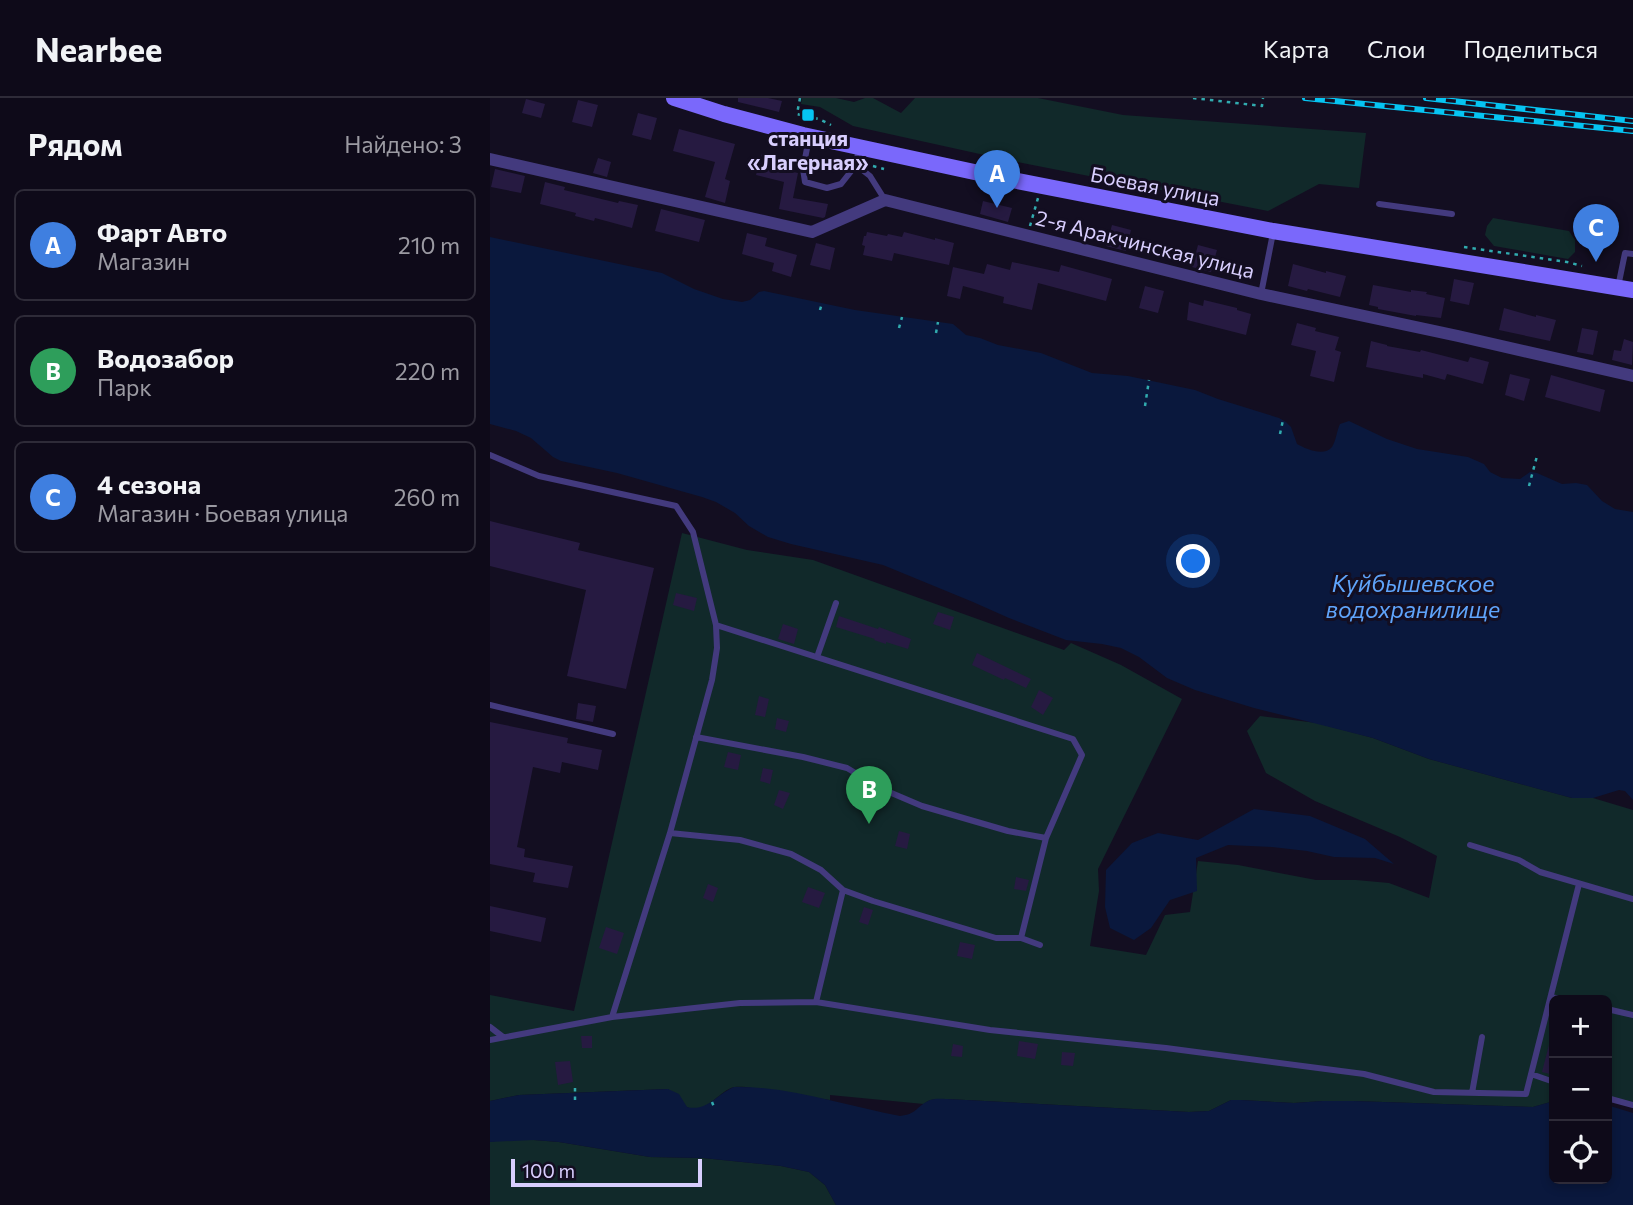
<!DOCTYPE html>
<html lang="ru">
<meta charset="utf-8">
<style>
:root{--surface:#0e0a19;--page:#171322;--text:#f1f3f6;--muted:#9b9aa2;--line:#2e2b38;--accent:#06c4f2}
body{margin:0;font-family:Commissioner,sans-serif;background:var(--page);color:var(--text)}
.controls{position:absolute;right:21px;bottom:21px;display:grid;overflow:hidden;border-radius:10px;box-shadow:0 4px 10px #0003}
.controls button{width:63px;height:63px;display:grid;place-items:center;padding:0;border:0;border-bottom:2px solid var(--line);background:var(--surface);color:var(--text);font:35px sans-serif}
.scale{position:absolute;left:21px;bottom:18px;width:191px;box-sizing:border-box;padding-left:7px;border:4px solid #d8cefe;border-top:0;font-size:19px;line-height:24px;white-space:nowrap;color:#d8cefe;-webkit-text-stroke:5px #130e21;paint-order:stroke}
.you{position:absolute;left:704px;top:464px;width:24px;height:24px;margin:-18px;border:5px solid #fff;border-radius:50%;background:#1a73e8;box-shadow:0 0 0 10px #1a73e833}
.badge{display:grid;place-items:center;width:46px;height:46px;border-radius:50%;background:var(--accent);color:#fff;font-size:23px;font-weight:700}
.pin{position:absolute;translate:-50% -58px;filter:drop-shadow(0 2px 4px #0008)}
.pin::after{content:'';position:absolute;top:37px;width:24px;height:21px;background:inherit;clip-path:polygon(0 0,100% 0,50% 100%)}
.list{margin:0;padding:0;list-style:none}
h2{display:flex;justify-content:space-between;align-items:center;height:91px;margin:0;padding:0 28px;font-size:30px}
h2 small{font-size:23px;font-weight:400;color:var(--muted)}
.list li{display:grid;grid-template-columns:46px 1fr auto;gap:21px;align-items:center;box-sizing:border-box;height:112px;margin:0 14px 14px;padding:0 14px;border:2px solid var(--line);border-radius:10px}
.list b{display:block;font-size:26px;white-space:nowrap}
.list p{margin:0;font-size:23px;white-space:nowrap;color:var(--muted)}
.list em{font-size:23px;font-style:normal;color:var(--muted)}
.icon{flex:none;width:38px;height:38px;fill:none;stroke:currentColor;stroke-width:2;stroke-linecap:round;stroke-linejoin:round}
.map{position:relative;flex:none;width:1143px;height:1107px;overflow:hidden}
header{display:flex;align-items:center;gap:42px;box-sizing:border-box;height:98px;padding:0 35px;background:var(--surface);border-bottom:2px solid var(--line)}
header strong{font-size:33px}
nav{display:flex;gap:38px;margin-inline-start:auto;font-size:24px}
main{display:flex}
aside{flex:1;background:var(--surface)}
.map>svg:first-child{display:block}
</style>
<header>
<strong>Nearbee</strong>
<nav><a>Карта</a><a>Слои</a><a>Поделиться</a></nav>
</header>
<main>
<aside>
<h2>Рядом<small>Найдено: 3</small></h2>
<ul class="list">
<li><span class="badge" style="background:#3f7fe0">A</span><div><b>Фарт Авто</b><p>Магазин</p></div><em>210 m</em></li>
<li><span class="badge" style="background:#2e9e5b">B</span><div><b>Водозабор</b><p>Парк</p></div><em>220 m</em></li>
<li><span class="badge" style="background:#3f7fe0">C</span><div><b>4 сезона</b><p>Магазин · Боевая улица</p></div><em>260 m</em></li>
</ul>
</aside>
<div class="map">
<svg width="1143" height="1107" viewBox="0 0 1143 1107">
<rect width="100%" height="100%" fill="#130e21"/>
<path fill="#11292a" d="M312,0H346L364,4L375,0H383L411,15L425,0H548L633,17L876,35L869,90L829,86L778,113L517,62L363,28L330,9L311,6Z
M1003,120L1079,133L1085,142V154L1078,161L1004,148L995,137L997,128Z
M192,435L257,452L323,462L574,552L581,545L631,567L692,601L608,771L609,793L600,848L656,857L675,817L700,814L708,763L748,767L826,782H866L899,785L939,800L947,758L910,739L825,703L776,675L757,633L770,618L827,625L883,640L939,661L965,668L1082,700H1103L1143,712V1010L1123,1002L1117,1003V902H1064V1003L1043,1009L863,1003H833L804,1005L751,1002H741L719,1013L699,1014L457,1001C449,1001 440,1000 434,1006L340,997V1002L256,989C250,989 244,988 239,991C227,997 215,1015 199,1010C191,1007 184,996 178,991L29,997L0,1003V897L84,913Z
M11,1042H44L69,1044L160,1059L213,1060L291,1068L319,1074L335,1087L346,1107H0V1044Z"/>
<path fill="#0a183d" d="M0,139L172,175L204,191L233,201L252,204L260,202L269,194L274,193L365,212L463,226L476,237L490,240L508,247L551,255L602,275L638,278L705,292L728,301L789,320L796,324L801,329L807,346C816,351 834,359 842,349C846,343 847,332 850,326L859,323L897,341L927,351L978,359L994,366L1000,374L1012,380L1030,381L1040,374L1047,375L1072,386L1086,385L1097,387L1112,403L1125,411L1143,414V702L1135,693L1129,692L1103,700H1082L939,661L883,640L764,610L705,592L677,580L649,559L631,550L612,546L576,542L519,520L483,504L393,467L301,446L278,439L259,428L245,415L226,404L212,399L127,375L71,363L63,359L41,340L26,333L0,326Z
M764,711L820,718L875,741L904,766L885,760L844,759L817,753L782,749L738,747L706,760L707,793L680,802L661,830L644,842L620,830L615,809L616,772L642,745L668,735L708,742Z
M244,989C300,988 355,1008 410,1018C427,1016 426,1009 438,1003C443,1000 452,1001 457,1001L699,1014L719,1013L741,1002H751L804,1005L833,1003H863L1043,1009L1064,1003V1081H1117V1007L1143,1015V1107H346L335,1087L319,1074L291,1068L213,1060L160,1059L69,1044L44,1042L0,1044V1003L29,997L178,991L189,996L197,1009C217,1014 227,996 244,989Z"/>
<path fill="#261a41" d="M248,0H278L292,3L289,14L248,4Z
M36,1L55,6L51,20L32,15Z
M88,2L108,7L102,29L82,24Z
M148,15L167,20L161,42L142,37Z
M189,31L245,46L235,81L240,83L235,105L215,99L225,64L183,53Z
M272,55L291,60L288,71L308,75L303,100L338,106L335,119L333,120L289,111L294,84L266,77Z
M108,60L121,64L117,79L103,75Z
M5,71L35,78L31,95L1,89Z
M55,84L75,89L74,92L128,105L129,103L148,107L142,130L105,120L104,123L85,118L86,115L50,106Z
M493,103L522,110L518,124L490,116Z
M171,111L215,122L209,144L165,133Z
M622,127L641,132L636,153L616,148Z
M377,134L397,138L398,136L412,139L414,134L445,142V140L464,145L459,167L404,155L402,163L373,157L375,148L372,147L374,138H376Z
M257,135L277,140L275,148L307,157L301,179L282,173L284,165L252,156Z
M326,145L345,150L340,172L320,167Z
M708,147L727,152L721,174L702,169Z
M522,164L569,174L571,167L622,181L616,203L548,185L542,212L513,205L514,199L473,188L470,201L457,198L463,169L494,176L497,166L520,172Z
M803,166L836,175V173L856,178L850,199L818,191L817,193L798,188Z
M964,181L984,185L979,207L960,203Z
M883,187L921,194V192L937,194L936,196L955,200L951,220L926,217V218L888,211V209L879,207Z
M655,188L674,193L668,215L649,210Z
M714,202L747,210V212L761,216L756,237L697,222L699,204L713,208Z
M1014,210L1046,219V217L1066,222L1060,243L1009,232Z
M807,225L826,230L825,233L849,239L845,252L851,254L844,284L820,278L826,253L801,247Z
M1092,230L1108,233L1103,257L1087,254Z
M1134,241L1143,244L1142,267L1122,262L1124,252L1131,253Z
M881,243L897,247V248L930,254L931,252L978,264L980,259L999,264L993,286L957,276L955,282L933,276V280L876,269Z
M1020,276L1040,281L1034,303L1015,297Z
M1061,277L1115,292L1110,314L1055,299Z
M0,423L90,445L88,452L164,470L136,591L77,578L96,492L0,468Z
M186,495L207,500L204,513L183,507Z
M448,514L464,519L460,532L443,526Z
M349,518L388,531L389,529L421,541L418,551L396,544V546L384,542L385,541L346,529Z
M293,526L308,531L304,546L288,541Z
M487,555L541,581L536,590L515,580L514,582L482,567Z
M549,592L563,600L553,617L541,609Z
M269,598L279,601L275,619L265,617Z
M88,605L106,608L103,624L86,621Z
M287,620L299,623L296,634L285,631Z
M0,624L78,640L77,645L112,652L108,672L72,664L70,675L43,669L27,749L35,751L34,759L83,768L78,790L43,784L45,775L0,766Z
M238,654L251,657L248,672L234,669Z
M273,670L283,672L280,686L270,683Z
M289,692L300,695L293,711L284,707Z
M409,733L420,736L417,751L405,748Z
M526,779L539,782L536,793L524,791Z
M218,786L228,790L223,804L213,800Z
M318,789L335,795L329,810L312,804Z
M0,808L56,820L51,844L0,833Z
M374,809L383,812L378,827L369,824Z
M116,829L134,835L127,856L109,850Z
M470,844L485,847L482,861L467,858Z
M91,938H102V950H92Z
M1061,939H1064V977L1052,974Z
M529,943L548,946L545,961L527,958Z
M463,946L473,948L472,959L461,958Z
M572,954L585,955L583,968L571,967Z
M80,963L83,984L68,987L65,964Z"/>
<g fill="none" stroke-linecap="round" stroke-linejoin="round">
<path stroke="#31abaf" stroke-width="2.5" stroke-dasharray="3.5 5" stroke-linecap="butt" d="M310,0L307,16L329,21L341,27
M703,0L772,8L773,0
M383,68L394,71
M540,128L548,100
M974,149L1077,164L1092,168
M330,212L332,205
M409,230L412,219
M446,235L448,224
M655,308L659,282
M790,336L793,322
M1039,388L1047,358
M85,990V1004
M222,1004L224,1009"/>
<path stroke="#433a7e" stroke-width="6" d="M319,40L313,71L315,84L337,90L351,86L366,67
M369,49L366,67L380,78L395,102
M889,106L962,116
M1128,189L1135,155L1143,156
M771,196L783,135
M0,357L49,378L186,408L203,434L226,527L227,550L222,582L180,735L122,919
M226,527L583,641L592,657L556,740L531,840
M327,559L346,505
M0,607L123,636
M206,639L313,659L357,670L392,691L432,708L518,733L556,740
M180,735L250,742L301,756L331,772L353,792L383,803L506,840H531L550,847
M980,747L1029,762L1050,774L1143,801
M1061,899L1075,902
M326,904L353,792
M1117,911L1143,917
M0,929L13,939
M0,942L122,919L250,905L326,904L500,932L676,950L874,976L944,994L1036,996L1089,786
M1041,976L1064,984
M982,995L992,939
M1117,1000L1143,1007"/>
<path stroke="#433a7e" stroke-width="12" d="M0,61L322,134L395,102L771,196L968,238L1143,278"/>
<path stroke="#7a68fb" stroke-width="16" d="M184,0L234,16L313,37L512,80L783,133L1143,192"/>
<defs>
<path id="rail" d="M815,0L1143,33
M936,0L1143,23"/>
</defs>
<use href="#rail" stroke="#06c4f2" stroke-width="6"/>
<use href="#rail" stroke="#130e21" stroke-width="3.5" stroke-dasharray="10" stroke-linecap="butt"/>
</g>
<rect fill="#06c4f2" stroke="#130e21" stroke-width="2.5" x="311" y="10" width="14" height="14" rx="3.5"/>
<g text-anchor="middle" stroke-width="6" stroke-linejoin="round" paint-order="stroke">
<g font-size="21" font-weight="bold" fill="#d8cefe" stroke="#130e21">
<text x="318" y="48">станция<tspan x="318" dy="24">«Лагерная»</tspan></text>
</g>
<g font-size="21" fill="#d8cefe" stroke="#130e21">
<text transform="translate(665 89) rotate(11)" y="7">Боевая улица</text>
<text transform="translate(655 147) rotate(14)" y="7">2-я Аракчинская улица</text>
</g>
<g font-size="23" font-style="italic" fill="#5fa4fb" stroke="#130e21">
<text x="923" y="494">Куйбышевское<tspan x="923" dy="26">водохранилище</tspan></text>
</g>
</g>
</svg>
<div class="controls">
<button>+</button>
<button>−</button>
<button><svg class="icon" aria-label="locate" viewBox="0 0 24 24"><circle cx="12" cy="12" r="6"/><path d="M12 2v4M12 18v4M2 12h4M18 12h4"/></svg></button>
</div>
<div class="scale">100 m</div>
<div class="you"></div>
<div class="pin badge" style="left:507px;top:110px;background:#3f7fe0">A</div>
<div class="pin badge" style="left:379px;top:726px;background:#2e9e5b">B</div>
<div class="pin badge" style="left:1106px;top:164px;background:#3f7fe0">C</div>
</div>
</main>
